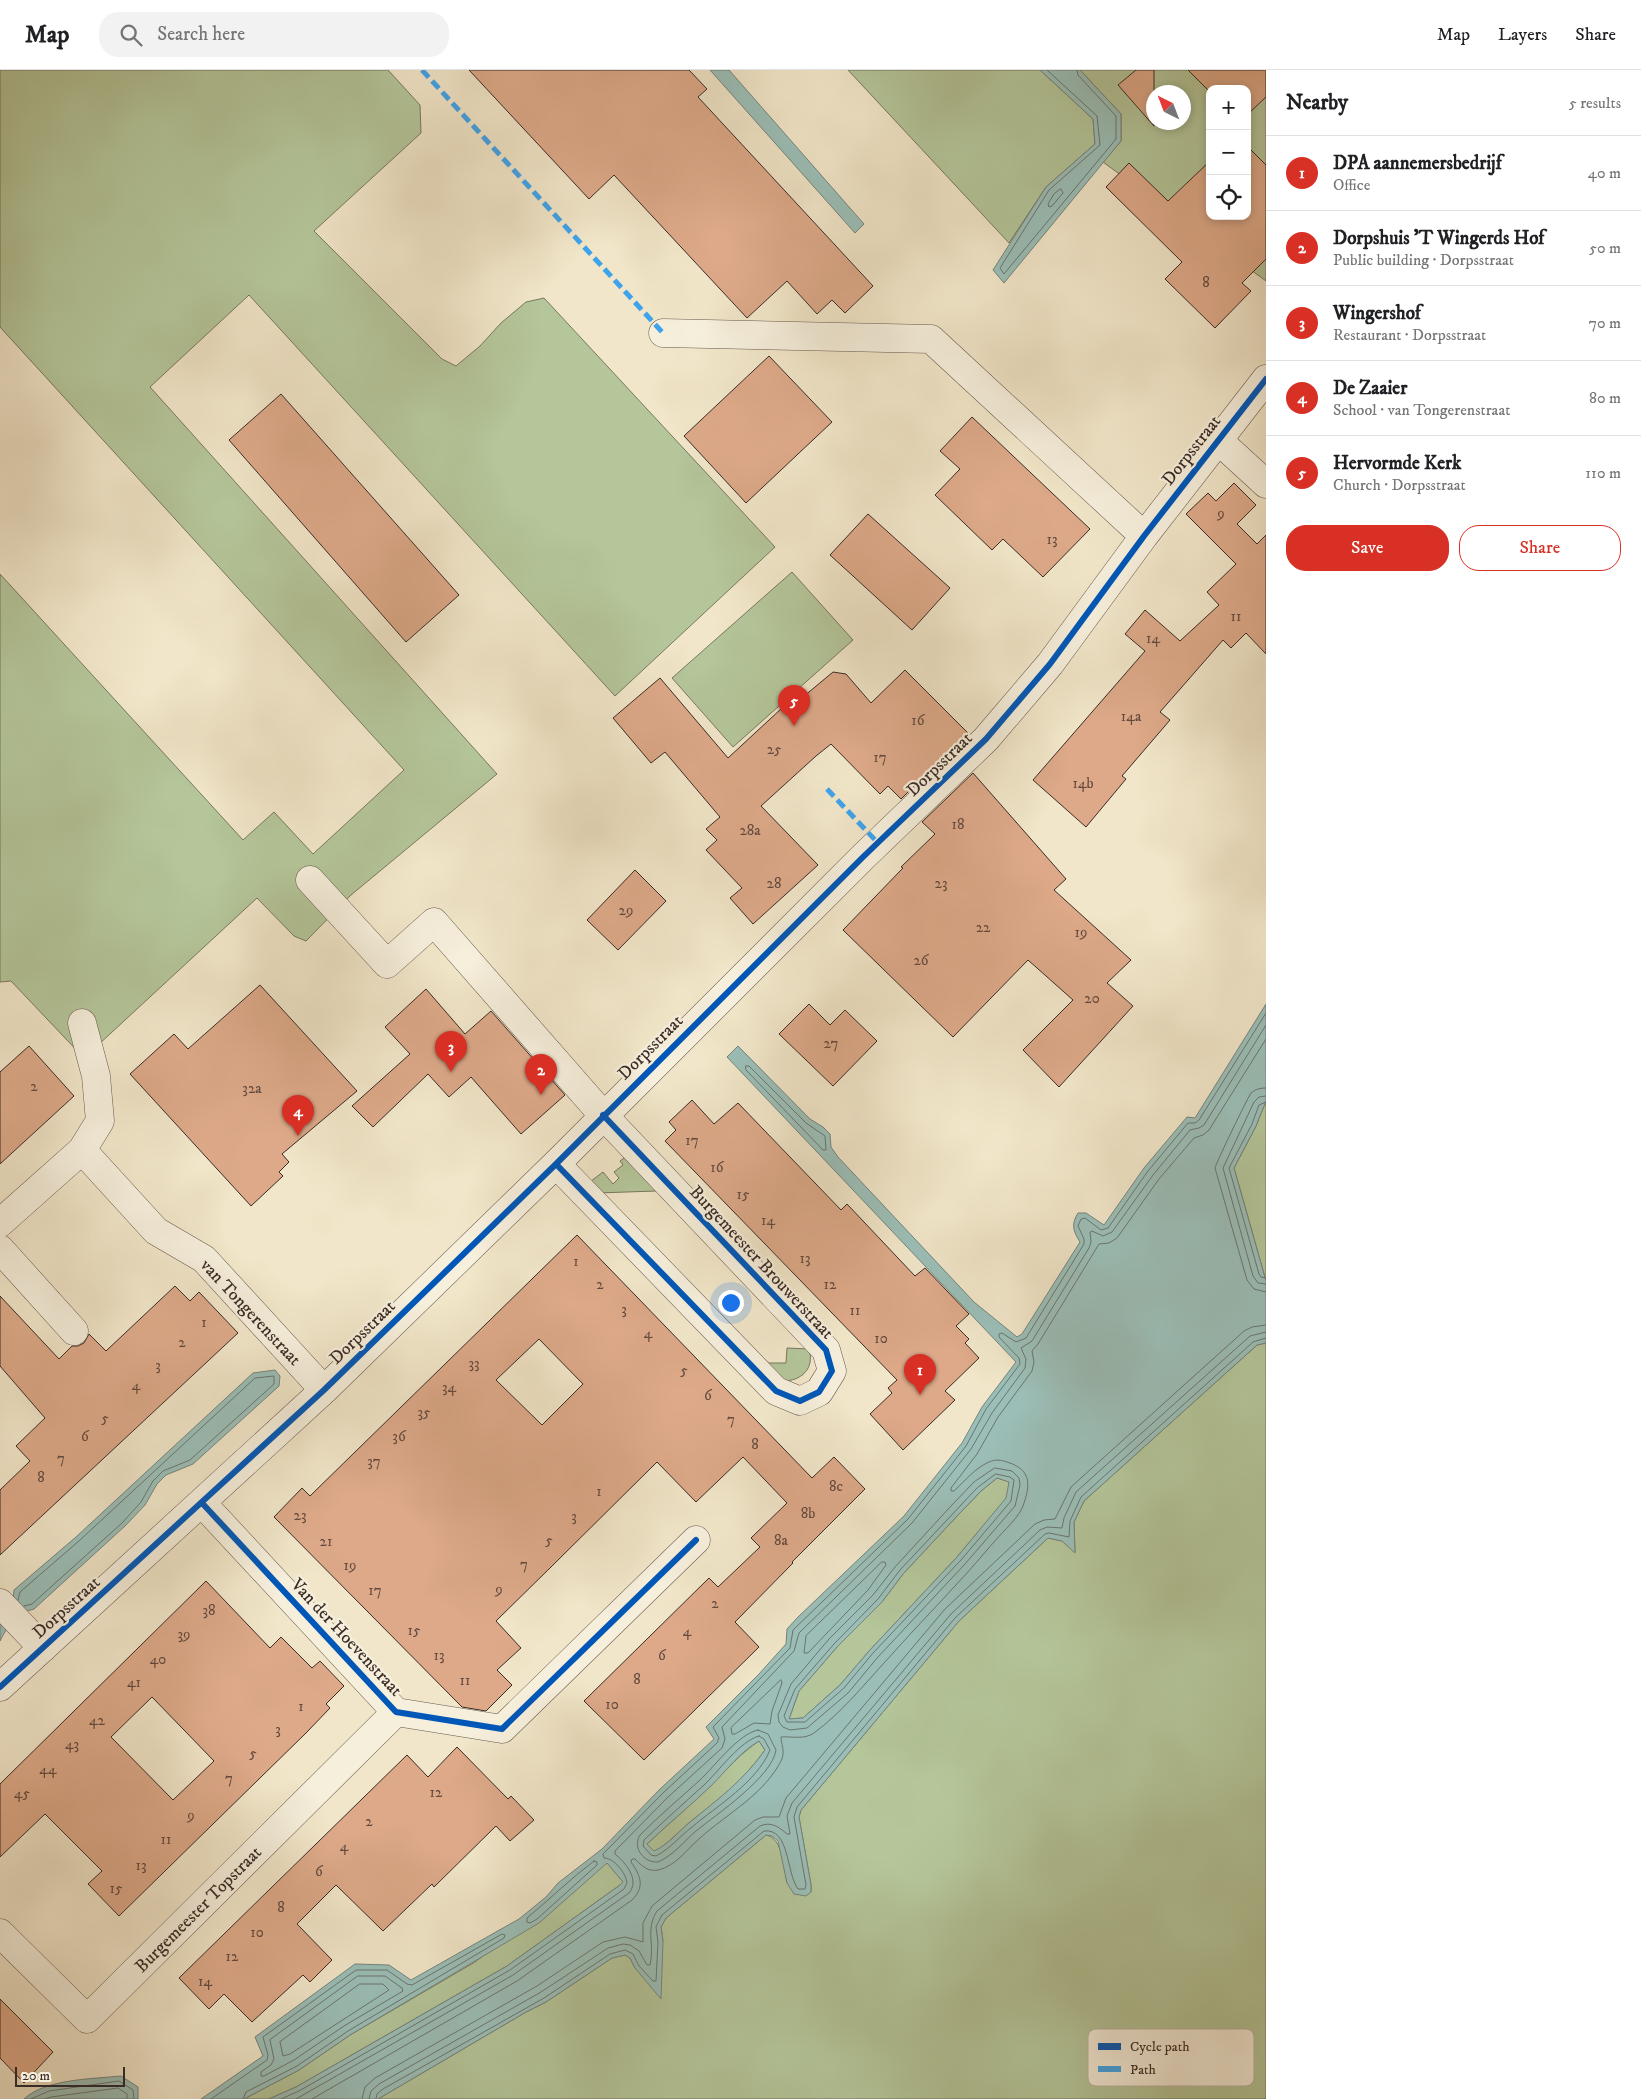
<!DOCTYPE html>
<meta charset="utf-8">
<style>
:root{--surface:#fff;--page:#f2f2f2;--text:#202124;--muted:#757577;--line:#e0e0e0;--accent:#d93025}
body{margin:0;font-family:"IM FELL DW Pica",serif;background:var(--page);color:var(--text)}
.controls{position:absolute;right:15px;top:15px;display:grid;overflow:hidden;border-radius:10px;box-shadow:0 2px 8px #0003}
.controls button{width:45px;height:45px;display:grid;place-items:center;padding:0;border:0;border-bottom:1px solid var(--line);background:var(--surface);color:var(--text);font:25px sans-serif}
.compass{position:absolute;left:1146px;top:15px;width:45px;height:45px;border-radius:50%;background:var(--surface);box-shadow:0 2px 8px #0003;rotate:318deg}
.scale{position:absolute;left:15px;bottom:12px;width:110px;box-sizing:border-box;padding-left:5px;border:2px solid #3a2b26;border-top:0;font-size:14px;line-height:18px;white-space:nowrap;color:#3a2b26;-webkit-text-stroke:4px #f6efdc;paint-order:stroke}
.you{position:absolute;left:730px;top:1232px;width:18px;height:18px;margin:-12px;border:4px solid #fff;border-radius:50%;background:#1a73e8;box-shadow:0 0 0 8px #1a73e833}
.badge{display:grid;place-items:center;width:32px;height:32px;border-radius:50%;background:var(--accent);color:#fff;font-size:16px;font-weight:700}
.pin{position:absolute;translate:-50% -41px;filter:drop-shadow(0 1px 2px #0008)}
.pin::after{content:'';position:absolute;top:26px;width:18px;height:15px;background:inherit;clip-path:polygon(0 0,100% 0,50% 100%)}
.list{margin:0;padding:0;list-style:none}
h2{display:flex;justify-content:space-between;align-items:center;height:65px;margin:0;padding:0 20px;font-size:21px}
h2 small{font-size:16px;font-weight:400;color:var(--muted)}
.list li{display:grid;grid-template-columns:32px 1fr auto;gap:15px;align-items:center;box-sizing:border-box;height:75px;padding:0 20px;border-top:1px solid var(--line)}
.list b{display:block;font-size:19px;white-space:nowrap}
.list p{margin:0;font-size:16px;white-space:nowrap;color:var(--muted)}
.list em{font-size:16px;font-style:normal;color:var(--muted)}
.actions{display:flex;gap:10px;padding:15px 20px}
.actions a{flex:1;padding:11px 0;border:1px solid var(--accent);border-radius:20px;text-align:center;font-size:18px;color:var(--accent)}
.actions .main{background:var(--accent);color:#fff}
.icon{flex:none;width:28px;height:28px;fill:none;stroke:currentColor;stroke-width:2;stroke-linecap:round;stroke-linejoin:round}
.map{position:relative;flex:none;width:1266px;height:2029px;overflow:hidden}
header{display:flex;align-items:center;gap:30px;box-sizing:border-box;height:70px;padding:0 25px;background:var(--surface);border-bottom:1px solid var(--line)}
header strong{font-size:24px}
nav{display:flex;gap:28px;margin-inline-start:auto;font-size:18px}
.search{width:350px;height:45px;background:var(--page);display:flex;align-items:center;gap:12px;box-sizing:border-box;padding:0 18px;border-radius:20px;color:var(--muted);font-size:19px}
main{display:flex}
aside{flex:1;background:var(--surface)}
.map>svg:first-child{display:block}
</style>
<header>
<strong>Map</strong>
<div class="search"><svg class="icon" aria-label="search" viewBox="0 0 24 24"><circle cx="10" cy="10" r="6"/><path d="M15 15l6 6"/></svg>Search here</div>
<nav><a>Map</a><a>Layers</a><a>Share</a></nav>
</header>
<main>
<div class="map">
<svg width="1266" height="2029" viewBox="0 0 1266 2029">
<rect width="100%" height="100%" fill="#f1e6c9"/>
<filter id="stains"><feTurbulence type="fractalNoise" baseFrequency=".004" numOctaves="4"/><feColorMatrix values="0 0 0 0 .2 0 0 0 0 .09 0 0 0 0 .02 0 0 0 .5 -.17"/></filter>
<radialGradient id="worn" r=".72"><stop offset=".6" stop-color="#630" stop-opacity="0"/><stop offset="1" stop-color="#630" stop-opacity=".3"/></radialGradient>
<path fill="#b4c69a" stroke="#777860" fill-rule="evenodd" d="M0,0H388L420,35L421,63L314,161L442,289L456,296L480,276L501,253L526,232L544,228L775,477L615,626L249,225L150,317L497,704L351,825L306,871L294,866L257,828L84,988L11,911L0,912V504L243,770L274,742L313,784L404,700L0,257Z
M848,0H1040L1093,49L1095,74L1046,117L1009,173Z
M1080,0H1266V211L1103,92L1121,71V44ZM1210,19H1247V146H1210ZM1154,22H1184V52H1154Z
M792,502L853,570L733,677L672,608Z
M1266,1031V1211L1234,1098L1256,1056Z
M624,1088L657,1121L596,1123L587,1114L603,1102L613,1114L619,1108L614,1102L623,1095L620,1091Z
M1266,1273V2029H378L526,1942L546,1932L612,1888L625,1885L630,1888L635,1898L663,1871L661,1857L666,1848L766,1765C783,1768 784,1798 787,1813L811,1822V1815L799,1747L801,1740L959,1551L1048,1468L1062,1471L1075,1482L1074,1452L1084,1431L1257,1275Z
M787,1278L809,1279C815,1299 801,1311 783,1311L761,1293H786Z
M997,1408L1010,1412L1007,1428L957,1487L870,1580L840,1615L803,1648L789,1649L799,1621L837,1577L882,1532L903,1504L959,1444L981,1421Z
M759,1671L765,1680C744,1710 718,1730 690,1752C677,1763 669,1773 654,1782L647,1774C668,1754 690,1736 710,1716C726,1700 741,1683 759,1671Z
M607,1792L623,1812L620,1815L507,1896L296,2017L269,2029H244L299,2000L350,1965L475,1892Z"/>
<path fill="#9bbfb8" stroke="#74847e" fill-rule="evenodd" d="M710,0H729L864,154L855,163Z
M1040,0H1080L1121,44V71L1004,213L993,200L1046,117L1095,74L1093,49Z
M1266,934V1031L1256,1056L1234,1098L1266,1211V1273L1257,1275L1084,1431L1074,1452L1075,1483L1062,1471L1048,1468L959,1551L801,1740L799,1747L811,1815V1822L806,1826L794,1824L787,1813L778,1771L772,1766L766,1765L666,1848L661,1857L663,1871L661,1929L635,1898L630,1888L625,1885L612,1888L546,1932L526,1942L378,2029H269L296,2017L507,1896L620,1815L623,1812L607,1793L539,1853L350,1965L299,2000L244,2029H201L263,1986L255,1967L355,1894L389,1895L411,1910L519,1849L546,1827L558,1813L602,1779L659,1720L714,1669L706,1657L759,1604L786,1574L787,1559L798,1547L904,1446L962,1373L982,1337L1016,1292L727,987L738,976L810,1049L823,1057L830,1064L831,1077L838,1087L974,1232L1017,1267L1022,1264L1080,1172C1073,1161 1071,1154 1078,1143H1086L1104,1155L1144,1098L1187,1047L1195,1048ZM997,1408L1009,1412L1006,1428L957,1487L870,1580L840,1615L803,1648L789,1649L799,1621L837,1577L882,1532L903,1504L959,1444L981,1421ZM759,1671L765,1680C744,1710 717,1730 690,1752C677,1763 669,1774 654,1781L647,1774C668,1754 690,1736 711,1716C726,1701 740,1682 759,1671Z
M275,1300L280,1306L279,1316L193,1394L166,1405L157,1414L145,1435L125,1456L34,1539C16,1543 8,1555 0,1571V1541L13,1530L14,1520L76,1467L253,1303Z
M121,2006L138,2017V2029H24C45,2009 92,2009 121,2006Z"/>
<g fill="none" stroke-linecap="round" stroke-linejoin="round">
<path stroke="#6a756f" stroke-width="1" d="M1047,0L1097,46L1100,75L1049,120L1000,198L1004,204L1116,69V46L1078,5L1077,0
M1061,119L1063,123L1052,136L1049,137L1048,134L1054,124Z
M746,996H749L806,1053L825,1066L826,1080H823L746,1000Z
M1266,1018C1260,1018 1256,1019 1251,1023C1248,1027 1216,1093 1215,1098L1247,1210L1254,1219L1266,1222
M1266,1026L1259,1027L1254,1032L1223,1098L1253,1206L1258,1213L1266,1214
M1266,1032L1259,1035L1252,1054L1229,1098L1259,1204L1261,1207L1266,1208
M995,1398L1012,1401L1019,1408L1020,1415L1015,1436L965,1494L878,1587L848,1623L807,1658L790,1660L783,1657L779,1652L778,1645L791,1614L829,1569L873,1525L895,1497L951,1436L974,1412Z
M996,1404L1010,1407L1014,1410L1011,1431L961,1490L873,1583L844,1618L805,1652H787L784,1646L795,1619L834,1574L878,1529L900,1500L977,1418Z
M882,1492H885L886,1495L868,1520L808,1583H804L806,1566Z
M18,1530L20,1522L80,1470L255,1308L274,1306V1314L190,1390L163,1401L153,1411L141,1432L122,1453L32,1534L24,1536
M781,1610L782,1613L772,1641L770,1654L754,1653L735,1664H732L731,1658Z
M758,1660L768,1664L776,1680C772,1707 717,1744 696,1761C683,1772 674,1785 658,1792C644,1793 632,1778 640,1765C659,1746 679,1729 700,1710C715,1696 738,1664 758,1660Z
M759,1666L764,1669L770,1680C757,1712 717,1736 692,1757C679,1767 671,1778 656,1786L651,1785L643,1776L644,1770C664,1751 684,1733 704,1715C719,1701 740,1671 759,1666Z
M594,1791L597,1792V1795L537,1849L530,1853L527,1852V1848C550,1829 570,1809 594,1791Z
M358,1906H385L402,1918L403,1921L344,1956L294,1990L264,2006H261V2002L271,1995L274,1989L270,1970Z
M360,1914H383L389,1920L290,1984L283,1986L280,1972Z
M31,2029L49,2021L119,2011L133,2020L134,2029
M45,2029L51,2027L118,2018L127,2024V2029
M211,2029L267,1990L268,1985L263,1967L356,1900H387L407,1914L412,1915L502,1864L505,1865L504,1868L348,1961L297,1996L246,2022L243,2029
M281,2029L299,2021L510,1900L624,1819L627,1813C626,1803 614,1788 604,1788L603,1784L663,1723L717,1673L719,1668L713,1657L790,1578L793,1560L908,1449L966,1376L986,1339L1020,1294L1019,1288L999,1267V1264L1002,1263L1016,1272L1026,1268L1084,1174V1169L1078,1156L1081,1149L1085,1148L1101,1160L1108,1158L1148,1101L1188,1053H1195L1199,1050L1266,943
M296,2029L513,1905L629,1823C640,1810 626,1793 615,1784V1781L667,1728L722,1678L725,1669L722,1657L794,1581L799,1563L912,1453L971,1379L992,1343L1025,1298L1026,1289L1021,1278L1032,1271L1089,1178L1091,1172L1090,1162L1092,1161L1103,1166L1112,1162L1153,1105L1190,1060L1199,1058L1204,1055L1266,955
M312,2029L517,1911L632,1830C645,1817 641,1806 631,1792L632,1789H635C642,1796 648,1802 658,1800C676,1796 687,1779 700,1768C728,1743 765,1724 782,1689C785,1680 781,1674 781,1667C792,1666 804,1670 814,1663C841,1643 862,1617 884,1593C920,1552 959,1514 994,1472C1002,1462 1021,1446 1024,1433C1031,1413 1030,1399 1007,1392C1001,1390 995,1389 989,1392C975,1398 965,1411 954,1421H951V1418L977,1384L998,1347L1032,1301L1034,1292L1032,1281L1038,1274L1099,1174L1109,1173L1117,1168L1159,1109L1194,1068L1203,1065L1209,1060L1266,969
M362,2029L365,2017L375,2008L537,1916L603,1872L625,1867L643,1872V1853L652,1836L755,1750L763,1747H779L786,1728L945,1539L1035,1454L1044,1450L1055,1449L1071,1417L1244,1261L1252,1257L1266,1255
M369,2029L371,2021L379,2014L541,1922L608,1878L623,1874L630,1875L639,1881L647,1895H650C655,1874 645,1860 657,1841L760,1756C771,1751 779,1757 787,1764H790L787,1746L792,1733L951,1544L1040,1460L1047,1457L1062,1458L1064,1448L1076,1422L1250,1266L1266,1262
M376,2029L377,2024L383,2019L544,1928L610,1884L625,1880L633,1884L639,1896L653,1911H656L658,1872L656,1857L662,1845L764,1761C790,1758 786,1803 798,1819H805L806,1815L794,1747L797,1737L955,1548L1045,1464L1049,1463L1069,1467L1070,1451L1081,1427L1253,1272L1266,1268"/>
</g>
<path fill="#dda989" stroke="#3a2b26" fill-rule="evenodd" d="M469,0H689L707,19L698,27L873,216L845,243L832,230L817,244L787,211L747,248L614,105L589,129Z
M1136,0H1154V56L1118,15Z
M1188,0H1266V27L1247,45V19H1210V22Z
M1247,76L1266,95V189L1242,213L1251,221L1215,258L1165,209L1182,192L1106,117L1129,93L1168,131L1210,91V146H1247Z
M769,286L832,352L746,433L684,366Z
M281,324L459,525L406,572L229,370Z
M972,347L1090,459L1043,507L1003,469L992,480L935,425L960,399L940,381Z
M1234,413L1256,435L1237,454L1257,474L1266,465V584L1246,563L1231,578L1223,570L1160,642L1170,650L1122,706L1126,709L1086,757L1033,710L1145,581L1125,564L1145,540L1180,571L1219,535L1207,522L1236,494L1186,444L1208,423L1216,431Z
M868,444L950,518L912,560L830,485Z
M905,600L968,663L901,729L888,716L880,724L831,674L816,686L761,736L818,795L753,854L730,828L742,818L706,780L717,770L706,759L720,747L665,682L651,693L613,648L660,608L728,688L782,638L785,642L833,602L846,604L871,633Z
M973,703L1066,809L1054,820L1131,890L1107,913L1133,936L1059,1017L1023,980L1073,930L1028,890L953,967L843,860L903,798L901,797L935,764L922,752Z
M635,800L666,831L618,880L587,850Z
M260,915L357,1021L282,1084L289,1092L279,1102L283,1106L251,1136L130,1004L174,964L188,979Z
M426,919L465,964L491,941L565,1025L521,1064L471,1007L449,1027L428,1004L373,1057L352,1036L410,984L385,957Z
M809,934L830,955L845,940L877,971L833,1016L779,964Z
M29,976L74,1026L0,1094V1002Z
M692,1030L714,1054L738,1033L841,1140L847,1134L915,1206L925,1198L969,1244L956,1256L969,1269L965,1273L979,1288L945,1321L955,1330L903,1380L870,1344L892,1323L888,1318L897,1310L665,1071L676,1060L669,1052Z
M577,1165L812,1408L834,1387L865,1419L792,1492L793,1493L735,1552L759,1577L644,1690L584,1631L709,1508L718,1517L760,1477L751,1468L787,1433L743,1387L696,1432L657,1392L551,1497L496,1551L521,1578L497,1600L512,1615L486,1641L462,1637L274,1447L302,1418L310,1426ZM539,1269L583,1314L542,1355L496,1310Z
M175,1216L190,1231L199,1222L238,1263L0,1485V1420L30,1391L16,1376L45,1348L0,1296V1226L59,1289L72,1276H78L84,1273L89,1264L106,1281Z
M206,1511L270,1578L281,1567L312,1598L320,1591L344,1616L326,1634L330,1638L306,1663L119,1846L88,1814L102,1801L45,1744L0,1787V1714ZM152,1627L214,1691L173,1730L111,1667Z
M457,1677L508,1729L511,1726L534,1750L510,1771L496,1756L434,1817L432,1814L383,1861L336,1815L297,1854L332,1890L310,1912L303,1905L252,1952L224,1924L209,1939L179,1908L407,1685L428,1707Z
M0,1929L53,1982L24,2013L0,1988Z"/>
<g fill="none" stroke-linecap="round" stroke-linejoin="round">
<defs>
<path id="minor" d="M663,263L931,269L1144,466
M1217,369L1266,414
M310,810L387,894L434,852L603,1045L826,1280L832,1301L819,1322L800,1331L776,1321L556,1094
M82,1080L100,1051L96,1006L82,953
M0,1153L82,1080L156,1161L204,1189L324,1320
M0,1179L74,1261
M202,1433L396,1642L502,1659L696,1470
M0,1533L43,1578
M0,1617L324,1320L556,1094L863,787L986,669L1050,594L1144,466L1266,309
M0,1863L87,1949L396,1642"/>
</defs>
<use href="#minor" stroke="#685a4f" stroke-width="29"/>
<use href="#minor" stroke="#f6efdc" stroke-width="28"/>
<path stroke="#3fa3eb" stroke-width="5" stroke-dasharray="10 5" stroke-linecap="butt" d="M422,0L663,263
M827,719L878,773"/>
<defs>
<path id="cycleway" d="M556,1094L776,1321L800,1331L819,1322L832,1301L826,1280L603,1045
M202,1433L396,1642L502,1659L696,1470
M0,1617L324,1320L556,1094L863,787L986,669L1050,594L1144,466L1266,309"/>
</defs>
<use href="#cycleway" stroke="#f6efdc" stroke-width="9"/>
<use href="#cycleway" stroke="#0057b8" stroke-width="6"/>
</g>
<g text-anchor="middle" stroke-width="4.5" stroke-linejoin="round" paint-order="stroke">
<g font-size="15" fill="#634a3f">
<text x="1206" y="217">8</text>
<text x="1221" y="448">9</text>
<text x="1052" y="474">13</text>
<text x="1236" y="551">11</text>
<text x="1153" y="573">14</text>
<text x="1131" y="651">14a</text>
<text x="918" y="655">16</text>
<text x="774" y="684">25</text>
<text x="880" y="692">17</text>
<text x="1083" y="718">14b</text>
<text x="958" y="759">18</text>
<text x="750" y="765">28a</text>
<text x="774" y="818">28</text>
<text x="941" y="818">23</text>
<text x="626" y="845">29</text>
<text x="983" y="862">22</text>
<text x="1081" y="867">19</text>
<text x="921" y="895">26</text>
<text x="1092" y="933">20</text>
<text x="831" y="978">27</text>
<text x="34" y="1021">2</text>
<text x="252" y="1023">32a</text>
<text x="692" y="1075">17</text>
<text x="717" y="1102">16</text>
<text x="743" y="1129">15</text>
<text x="768" y="1155">14</text>
<text x="805" y="1193">13</text>
<text x="576" y="1196">1</text>
<text x="600" y="1219">2</text>
<text x="830" y="1219">12</text>
<text x="624" y="1244">3</text>
<text x="855" y="1245">11</text>
<text x="204" y="1257">1</text>
<text x="648" y="1268">4</text>
<text x="881" y="1273">10</text>
<text x="182" y="1277">2</text>
<text x="474" y="1298">33</text>
<text x="158" y="1300">3</text>
<text x="684" y="1305">5</text>
<text x="136" y="1320">4</text>
<text x="449" y="1322">34</text>
<text x="708" y="1330">6</text>
<text x="424" y="1347">35</text>
<text x="105" y="1353">5</text>
<text x="731" y="1354">7</text>
<text x="85" y="1371">6</text>
<text x="399" y="1371">36</text>
<text x="755" y="1379">8</text>
<text x="61" y="1393">7</text>
<text x="374" y="1396">37</text>
<text x="41" y="1412">8</text>
<text x="836" y="1421">8c</text>
<text x="599" y="1426">1</text>
<text x="808" y="1448">8b</text>
<text x="300" y="1450">23</text>
<text x="574" y="1451">3</text>
<text x="549" y="1475">5</text>
<text x="781" y="1475">8a</text>
<text x="326" y="1476">21</text>
<text x="524" y="1499">7</text>
<text x="350" y="1500">19</text>
<text x="499" y="1524">9</text>
<text x="375" y="1525">17</text>
<text x="715" y="1538">2</text>
<text x="209" y="1545">38</text>
<text x="414" y="1565">15</text>
<text x="687" y="1566">4</text>
<text x="184" y="1569">39</text>
<text x="439" y="1590">13</text>
<text x="662" y="1590">6</text>
<text x="158" y="1594">40</text>
<text x="637" y="1614">8</text>
<text x="465" y="1615">11</text>
<text x="134" y="1617">41</text>
<text x="612" y="1639">10</text>
<text x="301" y="1641">1</text>
<text x="97" y="1655">42</text>
<text x="278" y="1664">3</text>
<text x="72" y="1679">43</text>
<text x="253" y="1688">5</text>
<text x="48" y="1704">44</text>
<text x="229" y="1713">7</text>
<text x="436" y="1727">12</text>
<text x="22" y="1728">45</text>
<text x="191" y="1750">9</text>
<text x="369" y="1756">2</text>
<text x="166" y="1774">11</text>
<text x="344" y="1781">4</text>
<text x="141" y="1800">13</text>
<text x="319" y="1806">6</text>
<text x="116" y="1823">15</text>
<text x="281" y="1842">8</text>
<text x="257" y="1867">10</text>
<text x="232" y="1891">12</text>
<text x="205" y="1916">14</text>
</g>
<g font-size="18" fill="#3a2b26" stroke="#f6efdc">
<text transform="translate(1191 380) rotate(-52)" y="6">Dorpsstraat</text>
<text transform="translate(939 694) rotate(-44)" y="6">Dorpsstraat</text>
<text transform="translate(650 977) rotate(-45)" y="6">Dorpsstraat</text>
<text transform="translate(762 1192) rotate(47)" y="6">Burgemeester Brouwerstraat</text>
<text transform="translate(251 1242) rotate(47)" y="6">van Tongerenstraat</text>
<text transform="translate(362 1262) rotate(-44)" y="6">Dorpsstraat</text>
<text transform="translate(66 1537) rotate(-42)" y="6">Dorpsstraat</text>
<text transform="translate(347 1567) rotate(47)" y="6">Van der Hoevenstraat</text>
<text transform="translate(198 1839) rotate(-45)" y="6">Burgemeester Topstraat</text>
</g>
</g>
<rect x="1088" y="1959" width="166" height="57" rx="8" fill="#f6efdc" stroke="#beb4a5" stroke-width="1"/>
<rect x="1098" y="1973" width="23" height="7" fill="#0057b8"/>
<rect x="1098" y="1996" width="23" height="6" fill="#3fa3eb"/>
<g font-size="14" fill="#3a2b26">
<text x="1130" y="1981">Cycle path</text>
<text x="1130" y="2004">Path</text>
</g>
<rect width="100%" height="100%" filter="url(#stains)"/>
<rect width="100%" height="100%" fill="url(#worn)"/>
</svg>
<div class="controls">
<button>+</button>
<button>−</button>
<button><svg class="icon" aria-label="locate" viewBox="0 0 24 24"><circle cx="12" cy="12" r="6"/><path d="M12 2v4M12 18v4M2 12h4M18 12h4"/></svg></button>
</div>
<svg class="compass" viewBox="-18 -18 36 36"><path d="M0-13l5 13h-10z" fill="#e53935"/><path d="M0 13l5-13h-10z" fill="#757577"/></svg>
<div class="scale">20 m</div>
<div class="you"></div>
<div class="pin badge" style="left:920px;top:1325px">1</div>
<div class="pin badge" style="left:541px;top:1025px">2</div>
<div class="pin badge" style="left:451px;top:1002px">3</div>
<div class="pin badge" style="left:298px;top:1066px">4</div>
<div class="pin badge" style="left:794px;top:656px">5</div>
</div>
<aside>
<h2>Nearby<small>5 results</small></h2>
<ul class="list">
<li><span class="badge">1</span><div><b>DPA aannemersbedrijf</b><p>Office</p></div><em>40 m</em></li>
<li><span class="badge">2</span><div><b>Dorpshuis 'T Wingerds Hof</b><p>Public building · Dorpsstraat</p></div><em>50 m</em></li>
<li><span class="badge">3</span><div><b>Wingershof</b><p>Restaurant · Dorpsstraat</p></div><em>70 m</em></li>
<li><span class="badge">4</span><div><b>De Zaaier</b><p>School · van Tongerenstraat</p></div><em>80 m</em></li>
<li><span class="badge">5</span><div><b>Hervormde Kerk</b><p>Church · Dorpsstraat</p></div><em>110 m</em></li>
</ul>
<div class="actions"><a class="main">Save</a><a>Share</a></div>
</aside>
</main>
